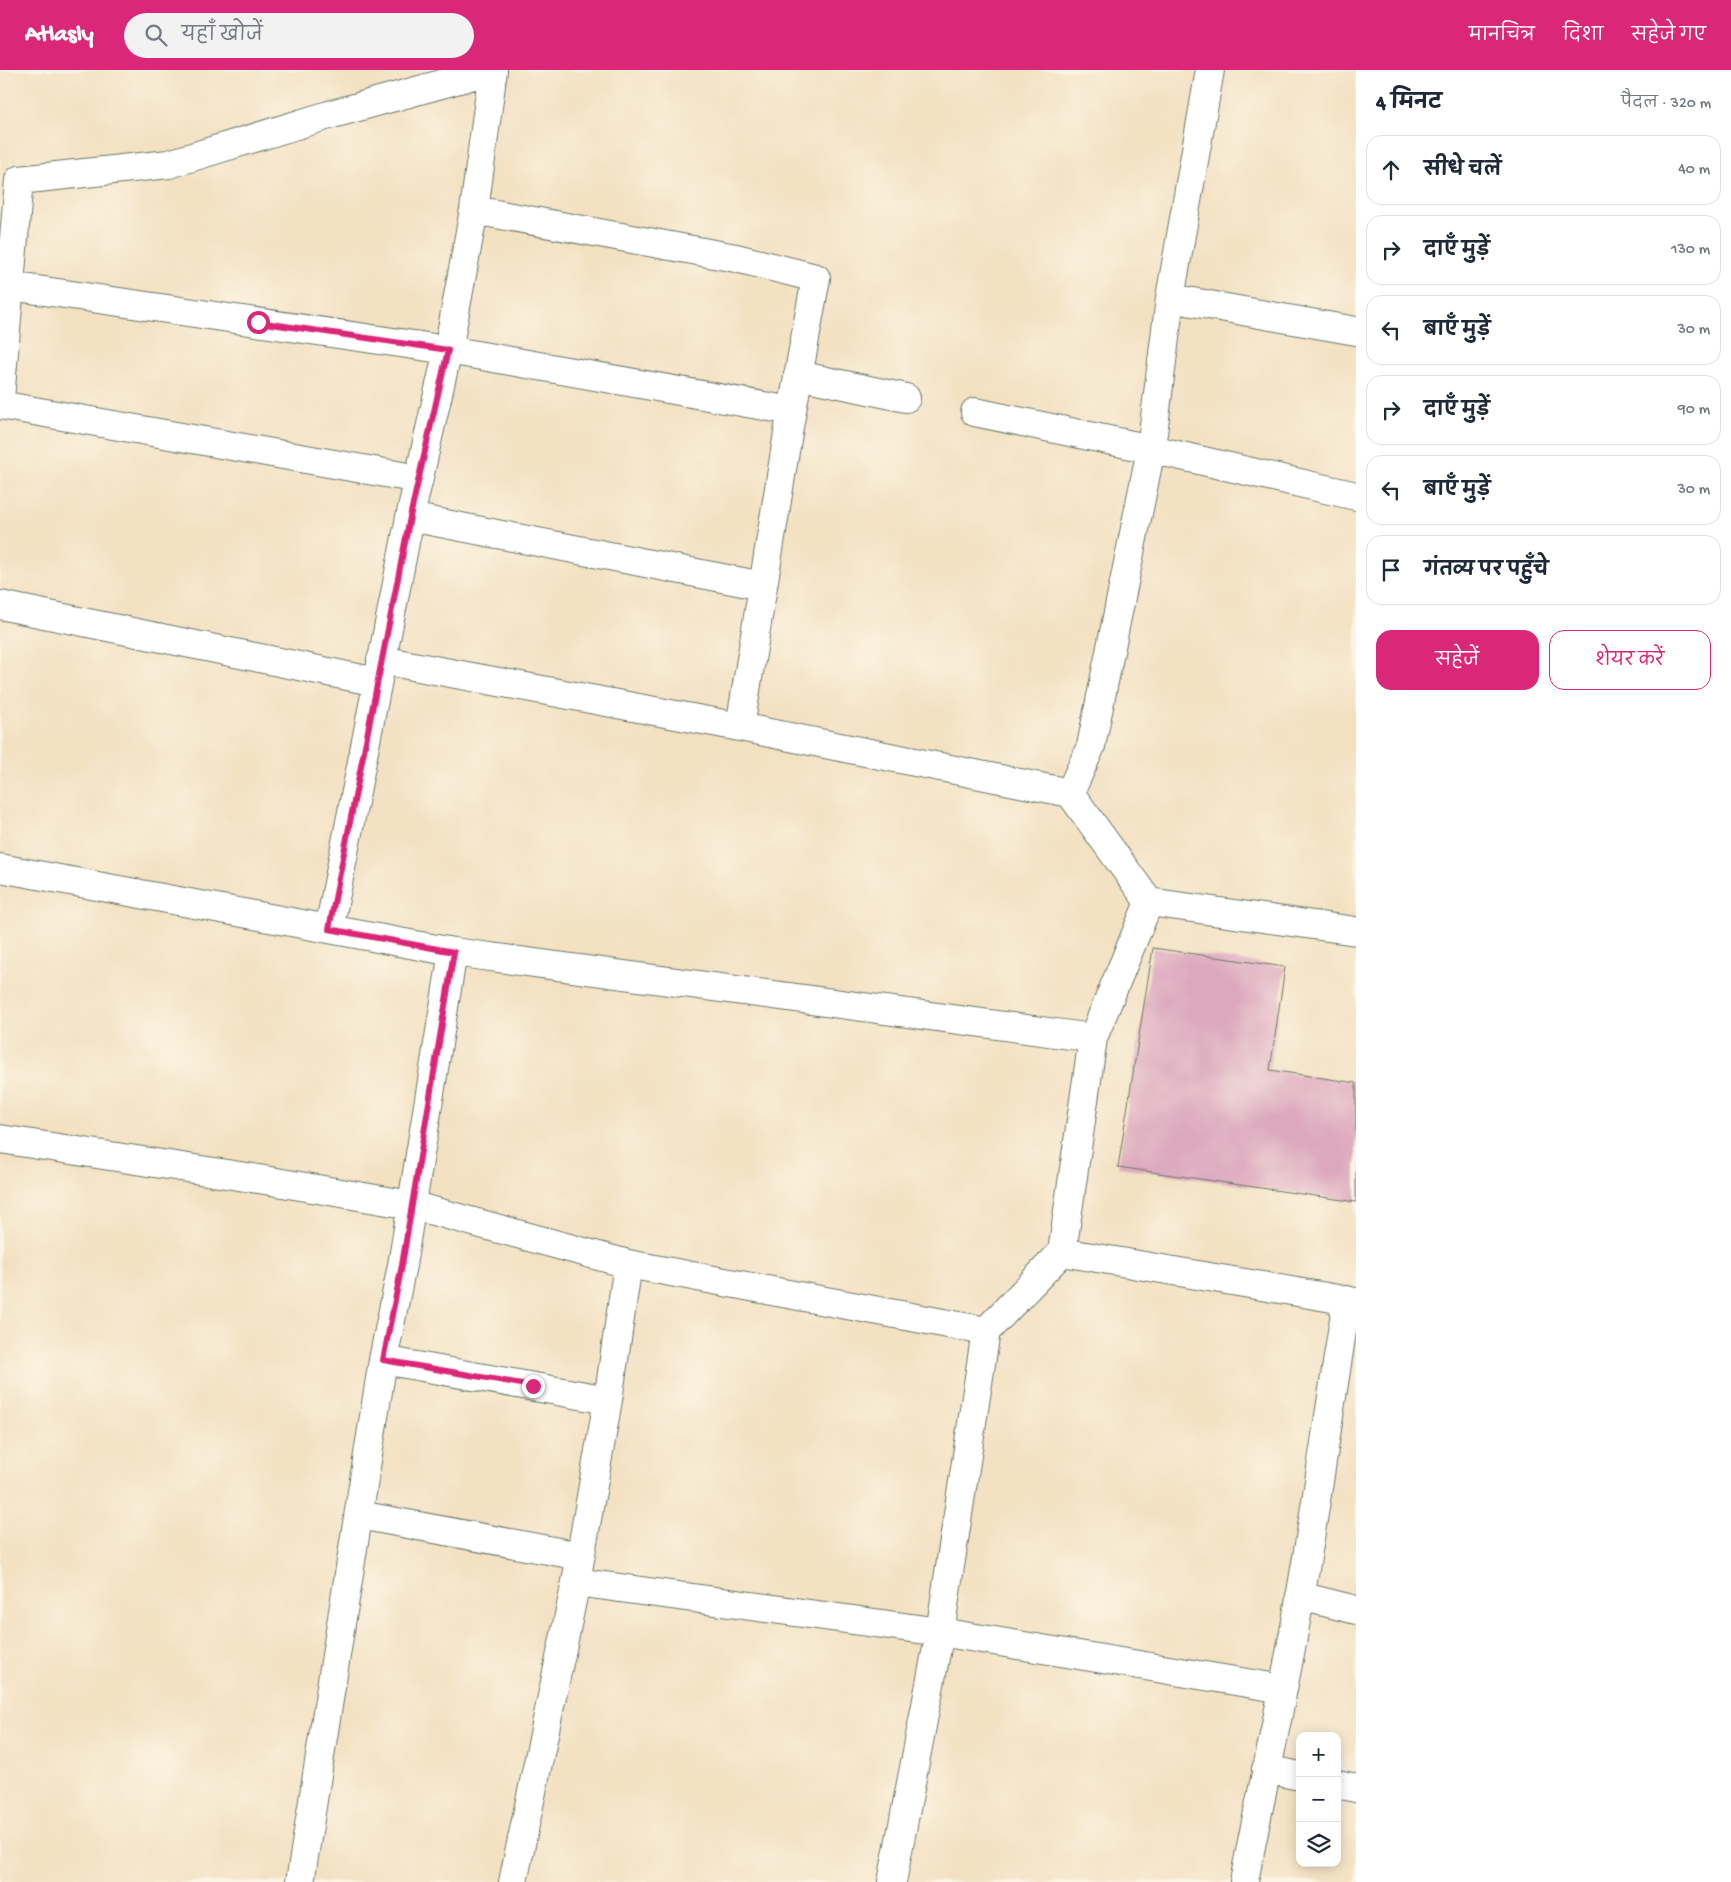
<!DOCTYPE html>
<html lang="hi">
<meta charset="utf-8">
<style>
:root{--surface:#fff;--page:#f2f2f3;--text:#1f2937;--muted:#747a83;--line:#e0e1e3;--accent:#db2777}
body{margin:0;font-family:"Gochi Hand","Playpen Sans Deva",sans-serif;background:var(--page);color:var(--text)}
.controls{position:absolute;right:15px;bottom:15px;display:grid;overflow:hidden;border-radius:10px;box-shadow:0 2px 12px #0003}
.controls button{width:45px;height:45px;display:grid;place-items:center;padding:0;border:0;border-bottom:1px solid var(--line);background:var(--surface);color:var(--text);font:25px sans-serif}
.stop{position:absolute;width:15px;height:15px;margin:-11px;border:4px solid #db2777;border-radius:50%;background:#fff}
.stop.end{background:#db2777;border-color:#fff;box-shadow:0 1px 5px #0008}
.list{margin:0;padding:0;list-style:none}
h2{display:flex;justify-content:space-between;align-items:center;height:65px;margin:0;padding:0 20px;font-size:21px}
h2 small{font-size:16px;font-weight:400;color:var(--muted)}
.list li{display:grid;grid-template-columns:32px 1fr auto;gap:15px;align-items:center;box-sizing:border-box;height:70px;margin:0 10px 10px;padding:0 10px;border:1px solid var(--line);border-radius:15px}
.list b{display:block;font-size:19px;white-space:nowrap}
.list em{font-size:16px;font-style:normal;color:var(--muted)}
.actions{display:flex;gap:10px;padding:15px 20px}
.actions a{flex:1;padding:11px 0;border:1px solid var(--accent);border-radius:15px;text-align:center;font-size:18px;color:var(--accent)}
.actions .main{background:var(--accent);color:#fff}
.icon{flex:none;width:28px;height:28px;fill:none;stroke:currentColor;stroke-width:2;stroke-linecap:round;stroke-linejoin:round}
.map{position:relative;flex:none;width:1356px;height:1812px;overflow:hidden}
header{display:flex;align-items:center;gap:30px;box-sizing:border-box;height:70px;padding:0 25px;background:var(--accent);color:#fff}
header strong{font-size:24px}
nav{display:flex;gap:28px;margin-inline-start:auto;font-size:18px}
.search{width:350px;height:45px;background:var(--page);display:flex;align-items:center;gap:12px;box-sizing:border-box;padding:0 18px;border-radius:28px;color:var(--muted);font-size:19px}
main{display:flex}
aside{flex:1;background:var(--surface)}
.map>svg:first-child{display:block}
</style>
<header>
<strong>Atlasly</strong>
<div class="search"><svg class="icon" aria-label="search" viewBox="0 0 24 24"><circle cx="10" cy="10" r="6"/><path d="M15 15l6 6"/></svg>यहाँ खोजें</div>
<nav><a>मानचित्र</a><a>दिशा</a><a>सहेजे गए</a></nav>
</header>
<main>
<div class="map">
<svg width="1356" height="1812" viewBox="0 0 1356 1812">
<rect width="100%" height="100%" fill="#fcf5e5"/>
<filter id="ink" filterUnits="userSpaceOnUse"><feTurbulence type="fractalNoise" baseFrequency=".02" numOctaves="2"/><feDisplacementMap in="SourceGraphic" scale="10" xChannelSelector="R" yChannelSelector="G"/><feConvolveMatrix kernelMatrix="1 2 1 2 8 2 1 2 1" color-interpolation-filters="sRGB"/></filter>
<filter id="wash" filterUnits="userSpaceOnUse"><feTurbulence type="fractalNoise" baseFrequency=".0096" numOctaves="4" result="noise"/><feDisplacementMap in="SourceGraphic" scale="20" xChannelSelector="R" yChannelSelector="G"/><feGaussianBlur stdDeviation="1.12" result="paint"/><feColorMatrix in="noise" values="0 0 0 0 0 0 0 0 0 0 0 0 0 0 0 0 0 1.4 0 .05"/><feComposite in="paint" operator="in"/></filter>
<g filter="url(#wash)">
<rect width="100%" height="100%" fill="#f3e1c2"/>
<g id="blocks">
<path fill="#dca8be" d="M1153,878L1285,897L1270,1000L1356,1013V1132L1118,1097Z"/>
</g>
</g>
<g filter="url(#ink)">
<use href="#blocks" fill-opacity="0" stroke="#697666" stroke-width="1"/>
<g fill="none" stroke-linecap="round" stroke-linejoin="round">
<defs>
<path id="street" d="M474,140L736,188L816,208L789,357L740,657
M10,216L448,280L792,341
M1170,228L1356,261
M798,305L906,328
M0,329L19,110L169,94L329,45L492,0
M0,335L419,409
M975,342L1151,379L1356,426
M410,447L763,516
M0,535L377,612
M381,590L740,657L1070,723L1149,832L1356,861
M1070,723L1091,676L1151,379L1170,228L1210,0
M0,798L453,882L1093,968L1062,1182
M329,859L410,447L448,280L474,140L493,0
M1093,968L1149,832
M0,1069L265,1110L411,1135L628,1194L986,1261
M383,1290L608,1330
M359,1445L580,1486
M576,1512L940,1562L1283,1619
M1300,1526L1356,1540
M1266,1699L1300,1706
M1337,1714L1356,1718
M300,1812L383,1290L402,1195L453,882
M513,1812L576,1512L608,1330L628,1194
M892,1812L940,1562L986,1261L1062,1182L1356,1232
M1244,1812C1256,1748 1271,1683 1283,1619C1309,1491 1326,1360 1347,1230"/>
</defs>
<use href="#street" stroke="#697666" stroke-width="30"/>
<use href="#street" stroke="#fff" stroke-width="28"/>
</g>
</g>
<g fill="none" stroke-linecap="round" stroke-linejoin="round" filter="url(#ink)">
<path stroke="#db2777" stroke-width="6" d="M258,252L448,280L410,447L329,859L454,882L402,1195L383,1290L533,1316"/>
</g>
</svg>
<div class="controls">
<button>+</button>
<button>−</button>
<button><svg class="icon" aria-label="layers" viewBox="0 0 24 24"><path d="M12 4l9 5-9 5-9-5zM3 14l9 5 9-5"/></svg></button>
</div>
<div class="stop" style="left:258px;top:252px"></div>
<div class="stop end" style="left:533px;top:1316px"></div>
</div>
<aside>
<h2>4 मिनट<small>पैदल · 320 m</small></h2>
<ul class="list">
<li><svg class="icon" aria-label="ahead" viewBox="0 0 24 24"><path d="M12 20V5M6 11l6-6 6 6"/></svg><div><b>सीधे चलें</b></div><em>40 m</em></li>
<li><svg class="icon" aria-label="right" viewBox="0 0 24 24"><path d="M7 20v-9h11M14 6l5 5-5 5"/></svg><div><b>दाएँ मुड़ें</b></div><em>130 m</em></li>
<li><svg class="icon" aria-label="left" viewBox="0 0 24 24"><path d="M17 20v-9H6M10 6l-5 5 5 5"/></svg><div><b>बाएँ मुड़ें</b></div><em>30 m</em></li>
<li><svg class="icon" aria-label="right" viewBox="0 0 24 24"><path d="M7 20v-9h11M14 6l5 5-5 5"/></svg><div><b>दाएँ मुड़ें</b></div><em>90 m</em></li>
<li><svg class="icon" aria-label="left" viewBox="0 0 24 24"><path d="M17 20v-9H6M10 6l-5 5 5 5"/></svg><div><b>बाएँ मुड़ें</b></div><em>30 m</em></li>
<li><svg class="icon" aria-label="arrive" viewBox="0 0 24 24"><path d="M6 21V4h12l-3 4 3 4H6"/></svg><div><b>गंतव्य पर पहुँचे</b></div></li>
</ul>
<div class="actions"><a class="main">सहेजें</a><a>शेयर करें</a></div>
</aside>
</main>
